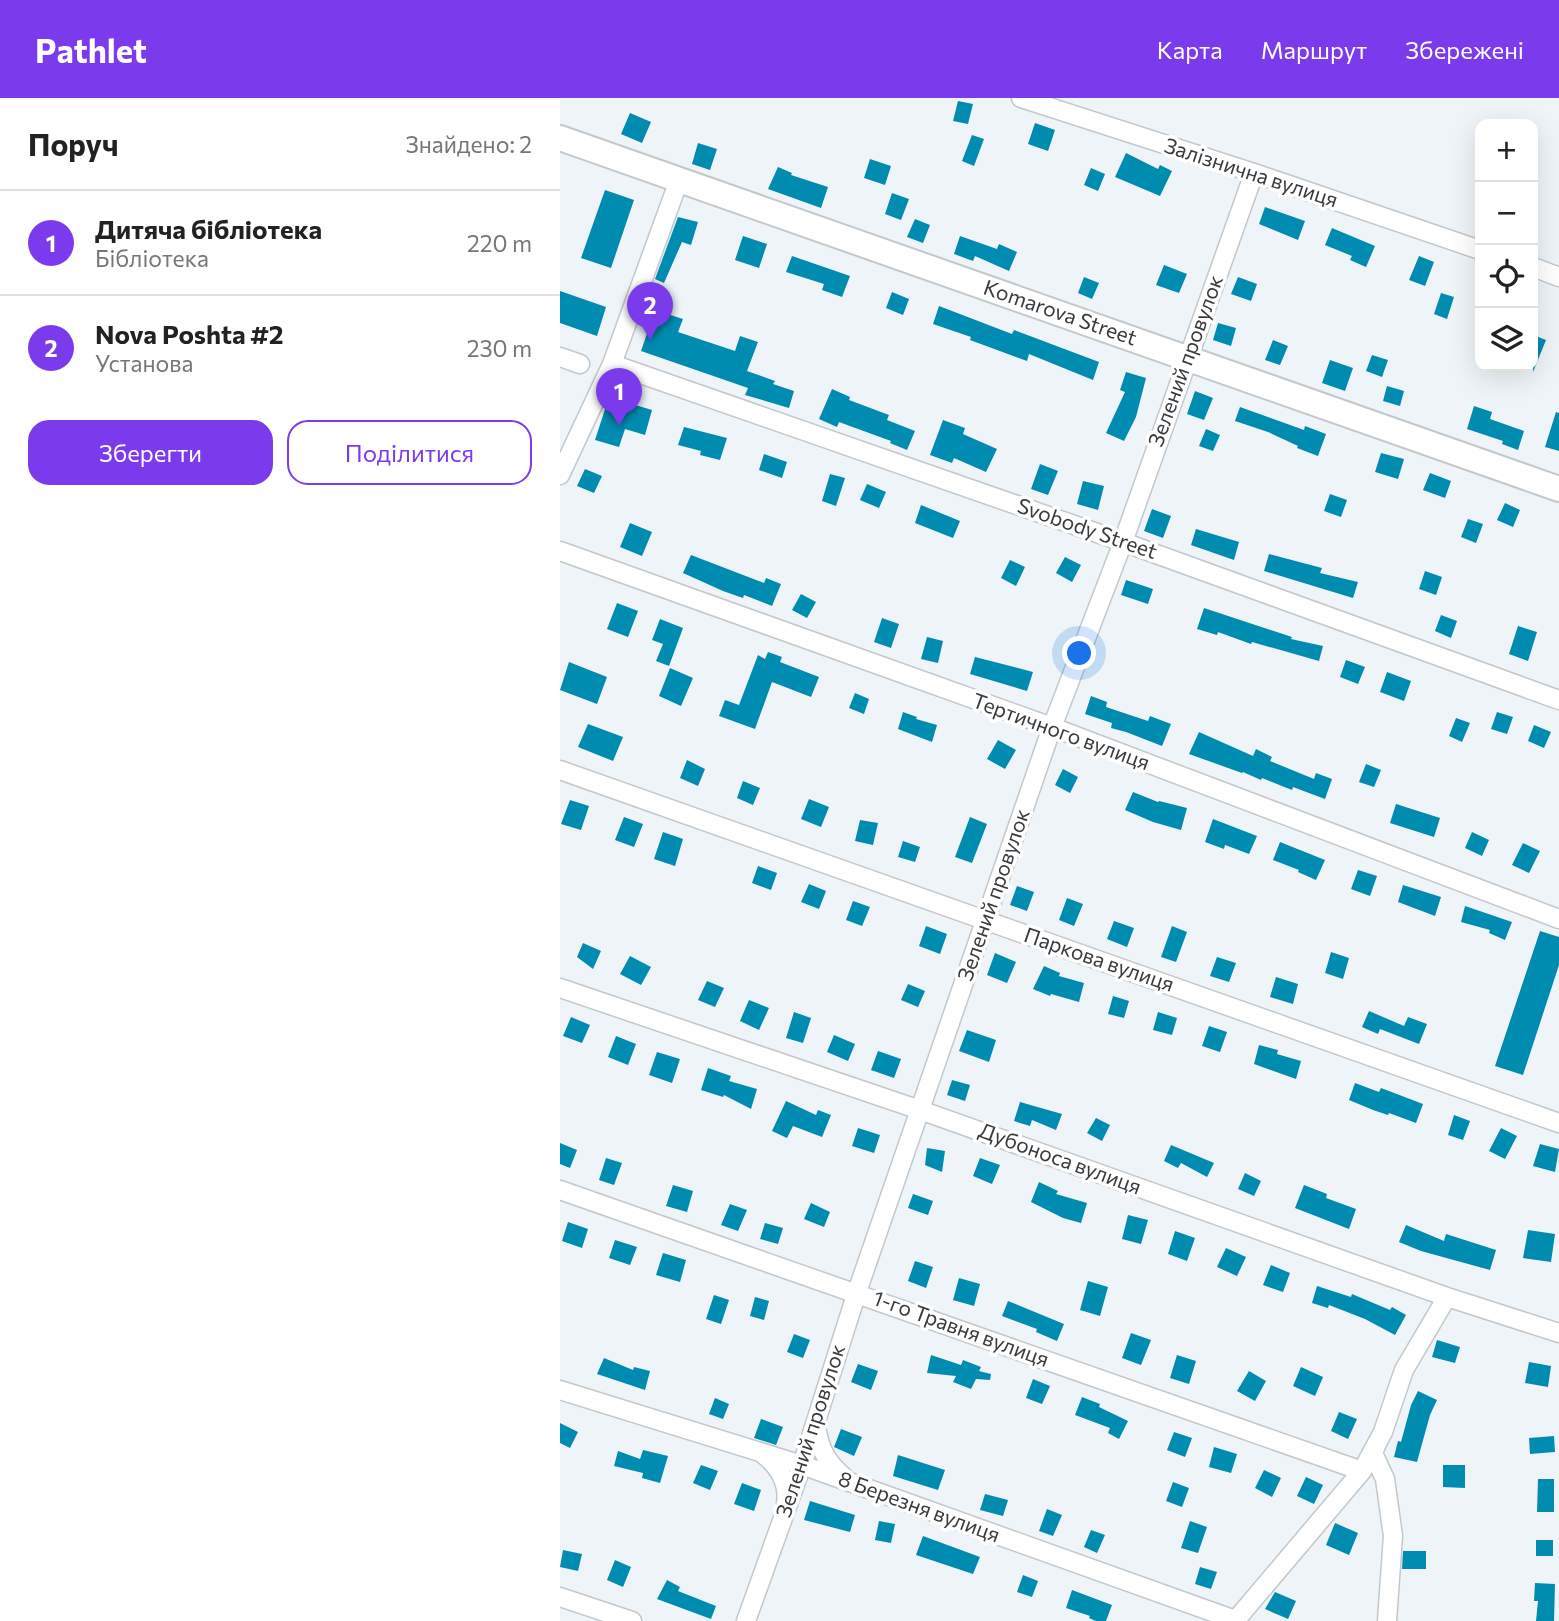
<!DOCTYPE html>
<html lang="uk">
<meta charset="utf-8">
<style>
:root{--surface:#fff;--page:#f6f6f6;--text:#222;--muted:#767676;--line:#e0e0e0;--accent:#7c3aed}
body{margin:0;font-family:Commissioner,sans-serif;background:var(--page);color:var(--text)}
.controls{position:absolute;right:21px;top:21px;display:grid;overflow:hidden;border-radius:14px;box-shadow:0 7px 28px #0002}
.controls button{width:63px;height:63px;display:grid;place-items:center;padding:0;border:0;border-bottom:2px solid var(--line);background:var(--surface);color:var(--text);font:35px sans-serif}
.you{position:absolute;left:520px;top:556px;width:24px;height:24px;margin:-18px;border:5px solid #fff;border-radius:50%;background:#1a73e8;box-shadow:0 0 0 10px #1a73e833}
.badge{display:grid;place-items:center;width:46px;height:46px;border-radius:50%;background:var(--accent);color:#fff;font-size:23px;font-weight:700}
.pin{position:absolute;translate:-50% -58px;filter:drop-shadow(0 2px 4px #0008)}
.pin::after{content:'';position:absolute;top:37px;width:24px;height:21px;background:inherit;clip-path:polygon(0 0,100% 0,50% 100%)}
.list{margin:0;padding:0;list-style:none}
h2{display:flex;justify-content:space-between;align-items:center;height:91px;margin:0;padding:0 28px;font-size:30px}
h2 small{font-size:23px;font-weight:400;color:var(--muted)}
.list li{display:grid;grid-template-columns:46px 1fr auto;gap:21px;align-items:center;box-sizing:border-box;height:105px;padding:0 28px;border-top:2px solid var(--line)}
.list b{display:block;font-size:26px;white-space:nowrap}
.list p{margin:0;font-size:23px;white-space:nowrap;color:var(--muted)}
.list em{font-size:23px;font-style:normal;color:var(--muted)}
.actions{display:flex;gap:14px;padding:21px 28px}
.actions a{flex:1;padding:16px 0;border:2px solid var(--accent);border-radius:21px;text-align:center;font-size:24px;color:var(--accent)}
.actions .main{background:var(--accent);color:#fff}
.icon{flex:none;width:38px;height:38px;fill:none;stroke:currentColor;stroke-width:2;stroke-linecap:round;stroke-linejoin:round}
.map{position:relative;flex:none;width:999px;height:1523px;overflow:hidden}
header{display:flex;align-items:center;gap:42px;box-sizing:border-box;height:98px;padding:0 35px;background:var(--accent);color:#fff}
header strong{font-size:33px}
nav{display:flex;gap:38px;margin-inline-start:auto;font-size:24px}
main{display:flex}
aside{flex:1;background:var(--surface)}
.map>svg:first-child{display:block}
</style>
<header>
<strong>Pathlet</strong>
<nav><a>Карта</a><a>Маршрут</a><a>Збережені</a></nav>
</header>
<main>
<aside>
<h2>Поруч<small>Знайдено: 2</small></h2>
<ul class="list">
<li><span class="badge">1</span><div><b>Дитяча бібліотека</b><p>Бібліотека</p></div><em>220 m</em></li>
<li><span class="badge">2</span><div><b>Nova Poshta #2</b><p>Установа</p></div><em>230 m</em></li>
</ul>
<div class="actions"><a class="main">Зберегти</a><a>Поділитися</a></div>
</aside>
<div class="map">
<svg width="999" height="1523" viewBox="0 0 999 1523">
<rect width="100%" height="100%" fill="#eef4f7"/>
<path fill="#008cb1" d="M398,3L413,6L408,26L393,23Z
M70,15L91,24L82,45L61,36Z
M475,25L495,32L488,53L468,46Z
M412,37L424,41L414,68L402,63Z
M138,45L157,51L150,72L132,66Z
M566,55L598,71L600,67L612,73L600,98L555,79Z
M310,61L331,68L325,87L304,80Z
M218,69L232,75L231,77L268,89L261,110L208,91Z
M531,70L545,76L538,93L524,87Z
M45,92L74,102L51,170L21,160Z
M332,95L349,101L341,122L325,116Z
M705,109L745,123L738,142L699,126Z
M118,119L138,124L131,147L122,144L104,185L95,181Z
M355,121L370,127L363,145L347,139Z
M772,130L815,148L806,169L790,162L792,158L765,147Z
M183,138L207,146L199,170L175,162Z
M400,138L437,151L439,146L457,154L449,173L415,158L413,163L394,156Z
M232,158L290,178L282,199L262,192L264,186L226,174Z
M859,158L874,164L865,188L849,182Z
M604,167L627,176L619,195L596,187Z
M524,179L539,185L532,201L518,195Z
M678,179L697,186L691,203L671,196Z
M0,193L46,209L37,238L0,225Z
M332,194L349,201L343,217L326,210Z
M881,195L894,199L887,221L874,216Z
M379,208L452,236L454,232L539,264L533,282L469,256L467,263L410,242L411,239L373,226Z
M95,212L123,221L118,234L175,253L180,238L198,244L187,273L215,283L213,286L234,293L229,310L185,297L188,290L81,253Z
M658,225L676,230L671,248L653,242Z
M973,237L986,242L973,274Z
M713,242L728,248L720,267L705,262Z
M812,257L828,262L822,279L806,273Z
M770,262L793,270L785,293L762,285Z
M566,274L586,280L576,319L564,343L546,335L565,294L560,292Z
M827,288L844,293L840,308L823,303Z
M272,291L290,299L289,302L329,317L327,322L355,333L347,352L330,345L331,343L279,324L277,329L259,321Z
M635,293L653,300L644,322L627,316Z
M49,299L92,312L85,337L65,331L59,349L35,342Z
M914,308L932,314L930,321L964,333L958,352L942,346L943,343L907,331Z
M680,309L744,332L745,328L766,336L758,358L737,350L738,348L708,334L675,323Z
M996,314L999,315V353L985,349Z
M383,322L405,330L403,336L437,351L426,374L394,360L392,365L370,357Z
M124,329L167,340L160,362L140,357L141,353L118,347Z
M646,331L660,337L653,353L639,348Z
M821,355L844,361L838,381L815,374Z
M204,356L227,364L222,380L199,372Z
M480,366L498,373L488,397L471,391Z
M25,371L42,378L34,395L17,388Z
M870,375L891,383L885,400L863,392Z
M270,376L285,380L276,408L262,403Z
M523,383L544,388L538,412L517,406Z
M307,386L326,394L319,410L300,402Z
M770,396L787,402L781,419L764,413Z
M945,405L960,412L953,429L937,422Z
M361,407L400,423L393,440L355,425Z
M592,411L611,418L603,440L584,433Z
M908,421L923,426L916,445L901,439Z
M70,425L92,434L82,458L60,449Z
M636,431L679,444L674,462L631,447Z
M709,456L762,470L760,475L798,484L793,500L704,473Z
M131,457L204,485L206,480L221,486L212,508L184,497L183,500L163,493L123,475Z
M505,459L521,467L512,484L496,475Z
M450,462L465,469L456,488L441,480Z
M865,473L882,479L876,497L859,491Z
M566,482L593,491L588,506L561,497Z
M241,496L256,504L247,520L232,512Z
M57,505L78,513L68,539L47,531Z
M644,510L732,539L731,541L763,548L759,563L692,544L691,546L658,534L657,537L637,531Z
M881,517L897,523L891,540L875,533Z
M322,520L339,526L331,550L314,544Z
M100,521L123,530L109,568L96,563L103,546L92,542Z
M958,528L977,534L968,563L949,556Z
M367,539L383,543L378,565L361,561Z
M208,554L222,559L220,564L259,579L251,599L212,584L195,631L159,618L165,602L179,607L198,557L205,561Z
M415,559L473,574L467,593L410,576Z
M786,562L805,569L798,586L780,579Z
M9,564L47,579L37,606L0,592Z
M110,570L133,580L121,608L99,598Z
M827,574L851,583L844,603L820,594Z
M295,595L309,601L304,616L289,610Z
M531,598L547,604L546,609L588,623L590,618L611,626L602,648L566,634L551,630L552,625L525,616Z
M343,614L357,619L356,621L377,627L372,644L338,631Z
M937,614L953,619L947,636L931,631Z
M896,620L910,625L902,644L889,638Z
M28,626L63,639L53,663L18,649Z
M974,627L991,634L984,650L968,643Z
M639,634L693,658L696,651L712,659L710,663L754,681L756,675L772,681L765,701L733,689L732,692L702,680L701,682L683,674L682,675L629,656Z
M438,642L456,652L445,671L427,661Z
M127,662L145,671L138,688L120,680Z
M806,666L821,672L814,689L799,684Z
M503,671L518,679L510,695L495,687Z
M183,683L200,690L193,707L177,700Z
M573,694L598,704L599,703L627,710L621,732L593,724L565,712Z
M249,701L269,709L261,729L241,721Z
M10,702L29,708L21,732L1,726Z
M836,706L880,720L874,739L830,725Z
M64,719L83,726L74,749L55,742Z
M410,719L427,726L412,765L395,759Z
M653,721L697,738L689,756L665,747L664,751L645,744Z
M300,722L318,725L313,747L295,743Z
M103,734L123,741L115,768L94,761Z
M912,734L929,742L922,758L905,750Z
M343,743L360,749L355,764L338,759Z
M720,744L765,762L756,782L738,774L739,772L713,762Z
M963,745L980,753L969,775L952,767Z
M198,768L217,775L211,792L192,785Z
M798,772L817,778L810,798L791,791Z
M249,786L266,793L259,811L241,804Z
M843,787L881,799L875,818L838,804Z
M457,788L474,794L467,813L450,807Z
M507,800L523,806L514,828L499,822Z
M293,803L310,809L302,828L286,822Z
M905,808L952,824L945,842L929,835L930,832L901,824Z
M554,823L574,830L567,849L547,841Z
M366,828L387,836L380,856L359,848Z
M612,828L627,834L616,864L601,859Z
M980,833L999,839V867L963,977L935,968Z
M23,845L41,853L33,871L17,859Z
M771,854L789,860L783,881L765,875Z
M435,855L456,864L447,885L427,877Z
M70,858L91,869L81,887L60,876Z
M657,859L676,865L669,884L650,878Z
M484,868L500,875L499,878L524,885L519,904L491,896L490,898L473,891Z
M716,879L738,886L733,906L710,899Z
M147,883L164,890L155,909L138,902Z
M348,886L365,893L358,909L341,902Z
M553,898L569,903L564,920L548,916Z
M189,902L209,910L199,932L180,923Z
M809,913L844,928L848,919L867,926L859,946L820,931L818,936L802,929Z
M234,914L251,920L243,945L226,940Z
M598,914L617,920L612,937L593,932Z
M11,919L30,927L22,945L3,938Z
M649,928L667,934L660,954L642,948Z
M407,932L436,942L429,964L399,953Z
M274,937L295,946L288,963L267,954Z
M56,938L76,946L68,967L48,959Z
M699,947L718,952L717,956L741,963L736,981L694,966Z
M318,953L341,961L334,980L311,972Z
M97,954L120,961L112,985L89,977Z
M148,970L171,978L169,983L197,991L191,1011L164,997L163,999L141,992Z
M392,982L410,987L405,1003L387,997Z
M795,985L819,994L821,990L863,1006L856,1025L829,1015L828,1017L813,1012L789,1002Z
M226,1003L256,1017L258,1012L271,1017L262,1039L233,1028L227,1040L212,1033Z
M460,1004L502,1016L496,1032L472,1022L470,1028L454,1023Z
M894,1017L910,1023L903,1042L888,1037Z
M536,1020L550,1027L542,1043L527,1035Z
M298,1030L320,1037L314,1055L292,1048Z
M941,1030L957,1038L945,1061L929,1053Z
M0,1045L17,1052L10,1070L0,1066Z
M980,1046L999,1051L995,1074L973,1068Z
M611,1047L654,1065L647,1079L621,1065L618,1070L604,1063Z
M367,1050L385,1053L382,1074L365,1067Z
M46,1060L62,1065L54,1087L39,1082Z
M420,1060L440,1067L432,1086L413,1078Z
M685,1075L701,1083L694,1098L678,1091Z
M479,1084L498,1093L496,1096L527,1105L521,1125L503,1120L471,1104Z
M113,1087L133,1093L127,1114L106,1108Z
M744,1087L767,1096L766,1100L796,1111L789,1131L735,1110Z
M353,1096L373,1103L368,1117L348,1110Z
M251,1105L270,1114L264,1129L244,1121Z
M170,1106L187,1112L178,1133L161,1127Z
M568,1117L588,1122L581,1146L562,1141Z
M8,1124L28,1131L22,1150L2,1143Z
M205,1125L223,1130L218,1146L200,1141Z
M846,1127L884,1143L886,1136L936,1152L930,1172L861,1153L839,1144Z
M968,1132L995,1136L991,1164L963,1160Z
M615,1133L635,1140L627,1163L608,1156Z
M55,1142L77,1149L70,1167L49,1160Z
M666,1150L686,1159L677,1178L657,1169Z
M103,1155L126,1162L120,1184L96,1177Z
M355,1163L373,1169L366,1190L348,1183Z
M711,1167L730,1175L723,1194L703,1187Z
M399,1180L420,1186L414,1208L393,1202Z
M528,1183L548,1189L540,1218L520,1212Z
M757,1188L791,1199L792,1196L830,1212L832,1209L846,1217L835,1237L805,1221L769,1207L768,1210L752,1205Z
M154,1197L169,1202L161,1226L146,1221Z
M195,1199L209,1203L204,1222L190,1218Z
M448,1203L504,1226L497,1243L476,1234L477,1231L442,1218Z
M571,1235L591,1242L581,1267L562,1260Z
M234,1236L250,1242L243,1260L227,1254Z
M877,1242L900,1249L895,1265L872,1259Z
M371,1257L401,1267L403,1262L421,1269L419,1273L431,1276L430,1282L416,1281L411,1291L393,1284L396,1278L367,1275Z
M617,1257L636,1263L629,1286L610,1280Z
M44,1260L73,1272L74,1269L90,1273L85,1292L37,1276Z
M969,1264L991,1268L988,1289L965,1285Z
M298,1266L318,1273L311,1292L291,1284Z
M741,1269L763,1279L755,1298L733,1288Z
M689,1273L706,1283L695,1303L677,1293Z
M473,1281L490,1288L482,1306L466,1300Z
M858,1293L877,1302L870,1317L857,1364L834,1359L838,1343L841,1344L851,1307Z
M522,1299L540,1306L539,1309L568,1323L559,1341L548,1335L550,1330L515,1317Z
M155,1300L169,1306L163,1321L149,1316Z
M779,1314L797,1321L788,1341L771,1333Z
M201,1321L223,1329L216,1347L194,1340Z
M0,1325L18,1334L10,1350L0,1345Z
M281,1331L302,1339L294,1358L274,1349Z
M614,1334L632,1340L625,1359L607,1352Z
M994,1338L995,1354L970,1356L969,1340Z
M654,1349L677,1356L671,1375L649,1369Z
M83,1352L108,1358L100,1385L82,1380L83,1375L54,1368L58,1353L80,1361Z
M338,1357L385,1372L378,1392L333,1378Z
M141,1367L158,1373L150,1392L133,1385Z
M883,1367H905V1390L883,1389Z
M704,1372L721,1380L712,1399L695,1390Z
M746,1379L763,1387L754,1406L737,1398Z
M978,1381H994V1414H977Z
M613,1384L629,1390L622,1409L606,1403Z
M182,1385L201,1392L194,1413L174,1406Z
M425,1396L448,1402L443,1418L420,1412Z
M250,1403L295,1417L290,1434L244,1422Z
M487,1411L502,1417L493,1438L479,1433Z
M319,1423L335,1426L331,1445L315,1442Z
M630,1423L647,1429L638,1455L621,1450Z
M775,1425L798,1435L789,1457L766,1447Z
M531,1432L545,1437L537,1455L524,1449Z
M363,1438L420,1459L413,1476L356,1457Z
M976,1442H993V1458H976Z
M3,1452L22,1456L18,1473L0,1469Z
M843,1453H866V1471H842Z
M55,1462L71,1469L63,1489L47,1482Z
M640,1469L657,1474L651,1491L635,1486Z
M463,1477L478,1483L472,1499L457,1494Z
M107,1482L120,1489L118,1493L156,1508L151,1521L97,1501Z
M975,1485L995,1486L994,1523H976L978,1503H974Z
M512,1492L552,1507L546,1523H536L529,1520L530,1518L506,1510Z
M715,1494L736,1503L728,1521L705,1511Z"/>
<g fill="none" stroke-linecap="round" stroke-linejoin="round">
<defs>
<path id="minor" d="M461,0L694,75L920,152
M973,169L999,179
M0,259L20,266
M52,266L563,444L999,602
M0,377L52,266L119,82
M0,453L492,629L999,821
M0,672L999,1025
M0,890L360,1012L887,1199L999,1235
M0,1092L802,1373
M0,1292L242,1367L675,1522
M256,1327C259,1351 267,1365 285,1380
M817,1345L813,1355L825,1381L833,1438L827,1523
M204,1357C219,1368 229,1386 226,1405
M0,1499L72,1523
M186,1523L242,1367L297,1194L492,629L563,444L694,75
M675,1523L802,1373L823,1334L844,1272L887,1199"/>
<path id="secondary" d="M0,40L999,391"/>
</defs>
<use href="#minor" stroke="#c3c8cb" stroke-width="21"/>
<use href="#secondary" stroke="#c3c8cb" stroke-width="28"/>
<use href="#minor" stroke="#fff" stroke-width="18"/>
<use href="#secondary" stroke="#fff" stroke-width="24"/>
</g>
<g text-anchor="middle" stroke-width="7" stroke-linejoin="round" paint-order="stroke">
<g font-size="21" fill="#383a3b" stroke="#fff">
<text transform="translate(691 75) rotate(18)" y="7">Залізнична вулиця</text>
<text transform="translate(500 215) rotate(19)" y="7">Komarova Street</text>
<text transform="translate(626 263) rotate(-70)" y="7">Зелений провулок</text>
<text transform="translate(527 431) rotate(19)" y="7">Svobody Street</text>
<text transform="translate(501 634) rotate(20)" y="7">Тертичного вулиця</text>
<text transform="translate(434 797) rotate(-71)" y="7">Зелений провулок</text>
<text transform="translate(539 862) rotate(19)" y="7">Паркова вулиця</text>
<text transform="translate(500 1061) rotate(20)" y="7">Дубоноса вулиця</text>
<text transform="translate(401 1231) rotate(20)" y="7">1-го Травня вулиця</text>
<text transform="translate(251 1333) rotate(-72)" y="7">Зелений провулок</text>
<text transform="translate(359 1409) rotate(20)" y="7">8 Березня вулиця</text>
</g>
</g>
</svg>
<div class="controls">
<button>+</button>
<button>−</button>
<button><svg class="icon" aria-label="locate" viewBox="0 0 24 24"><circle cx="12" cy="12" r="6"/><path d="M12 2v4M12 18v4M2 12h4M18 12h4"/></svg></button>
<button><svg class="icon" aria-label="layers" viewBox="0 0 24 24"><path d="M12 4l9 5-9 5-9-5zM3 14l9 5 9-5"/></svg></button>
</div>
<div class="you"></div>
<div class="pin badge" style="left:59px;top:328px">1</div>
<div class="pin badge" style="left:90px;top:242px">2</div>
</div>
</main>
